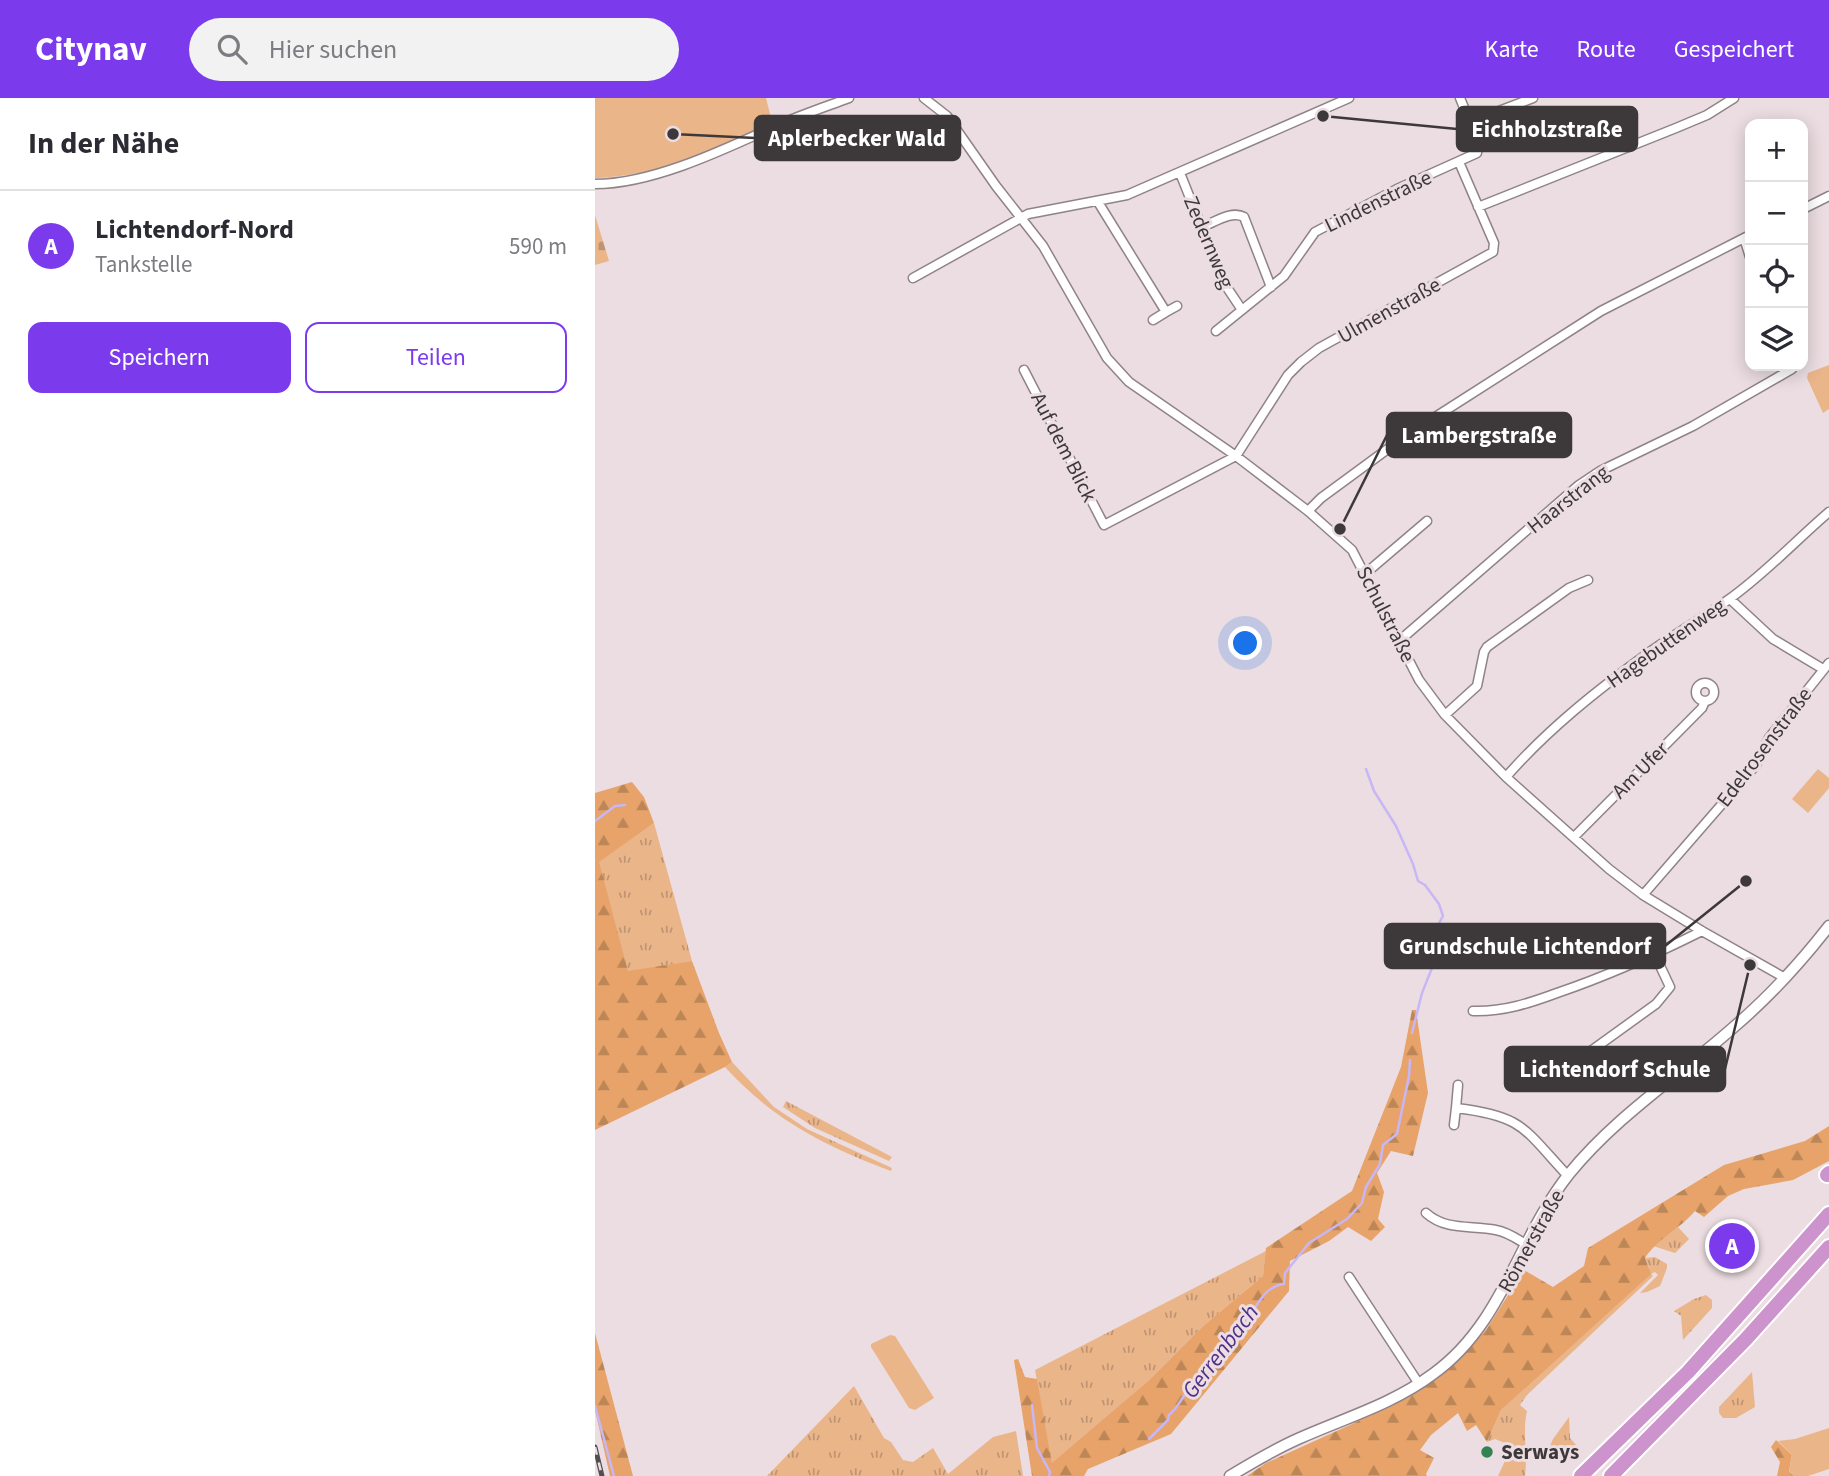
<!DOCTYPE html>
<html lang="de">
<meta charset="utf-8">
<style>
:root{--surface:#fff;--page:#f2f2f3;--text:#2b2b33;--muted:#7c7c81;--line:#e1e1e2;--accent:#7c3aed}
body{margin:0;font-family:"Source Sans 3",sans-serif;background:var(--page);color:var(--text)}
.controls{position:absolute;right:21px;top:21px;display:grid;overflow:hidden;border-radius:14px;box-shadow:0 4px 18px #0003}
.controls button{width:63px;height:63px;display:grid;place-items:center;padding:0;border:0;border-bottom:2px solid var(--line);background:var(--surface);color:var(--text);font:35px sans-serif}
.you{position:absolute;left:651px;top:546px;width:24px;height:24px;margin:-18px;border:5px solid #fff;border-radius:50%;background:#1a73e8;box-shadow:0 0 0 10px #1a73e833}
.badge{display:grid;place-items:center;width:46px;height:46px;border-radius:50%;background:var(--accent);color:#fff;font-size:23px;font-weight:700}
.pin{position:absolute;translate:-50% -50%;border:4px solid #fff;box-shadow:0 2px 7px #0006}
.list{margin:0;padding:0;list-style:none}
h2{display:flex;justify-content:space-between;align-items:center;height:91px;margin:0;padding:0 28px;font-size:30px}
h2 small{font-size:23px;font-weight:400;color:var(--muted)}
.list li{display:grid;grid-template-columns:46px 1fr auto;gap:21px;align-items:center;box-sizing:border-box;height:112px;padding:0 28px;border-top:2px solid var(--line)}
.list b{display:block;font-size:26px;white-space:nowrap}
.list p{margin:0;font-size:23px;white-space:nowrap;color:var(--muted)}
.list em{font-size:23px;font-style:normal;color:var(--muted)}
.actions{display:flex;gap:14px;padding:21px 28px}
.actions a{flex:1;padding:16px 0;border:2px solid var(--accent);border-radius:14px;text-align:center;font-size:24px;color:var(--accent)}
.actions .main{background:var(--accent);color:#fff}
.icon{flex:none;width:38px;height:38px;fill:none;stroke:currentColor;stroke-width:2;stroke-linecap:round;stroke-linejoin:round}
.map{position:relative;flex:none;width:1234px;height:1378px;overflow:hidden}
header{display:flex;align-items:center;gap:42px;box-sizing:border-box;height:98px;padding:0 35px;background:var(--accent);color:#fff}
header strong{font-size:33px}
nav{display:flex;gap:38px;margin-inline-start:auto;font-size:24px}
.search{width:490px;height:63px;background:var(--page);display:flex;align-items:center;gap:18px;box-sizing:border-box;padding:0 24px;border-radius:38px;color:var(--muted);font-size:26px}
main{display:flex}
aside{flex:1;background:var(--surface)}
.map>svg:first-child{display:block}
</style>
<header>
<strong>Citynav</strong>
<div class="search"><svg class="icon" aria-label="search" viewBox="0 0 24 24"><circle cx="10" cy="10" r="6"/><path d="M15 15l6 6"/></svg>Hier suchen</div>
<nav><a>Karte</a><a>Route</a><a>Gespeichert</a></nav>
</header>
<main>
<aside>
<h2>In der Nähe<small></small></h2>
<ul class="list">
<li><span class="badge">A</span><div><b>Lichtendorf-Nord</b><p>Tankstelle</p></div><em>590 m</em></li>
</ul>
<div class="actions"><a class="main">Speichern</a><a>Teilen</a></div>
</aside>
<div class="map">
<svg width="1234" height="1378" viewBox="0 0 1234 1378">
<defs>
<pattern id="grass-tufts" width="24" height="20" patternUnits="userSpaceOnUse" patternTransform="scale(1.75)"><rect width="24" height="20" fill="#ebb58a"/><path d="M3 7l-1-3M5 7V3M7 7l1-3M15 17l-1-3M17 17v-4M19 17l1-3" fill="none" stroke="#c09472"/></pattern>
<pattern id="forest-firs" width="22" height="20" patternUnits="userSpaceOnUse" patternTransform="scale(1.75)"><rect width="22" height="20" fill="#e7a369"/><path d="M5 1l3.5 6h-7zM16 11l3.5 6h-7z" fill="#bc8657"/></pattern>
<pattern id="cemetery-stones" width="16" height="16" patternUnits="userSpaceOnUse" patternTransform="scale(1.75)"><rect width="16" height="16" fill="#ebb58a"/><path d="M2 7V4a2 2 0 0 1 4 0v3zM10 15v-3a2 2 0 0 1 4 0v3z" fill="#c09472"/></pattern>
</defs>
<rect width="100%" height="100%" fill="#ebdde1"/>
<path fill="url(#grass-tufts)" d="M59,725L97,863L33,874L3,764Z
M137,964L179,1009L212,1031L297,1070L296,1073C230,1048 178,1022 130,969Z
M191,1003L297,1059L294,1063L220,1030L188,1009Z
M1083,1129L1094,1141L1080,1155L1058,1148Z
M671,1153L668,1178L607,1229L553,1283L457,1366L440,1272Z
M1060,1159L1072,1166V1170L1065,1188L1052,1194L1045,1195L1063,1177L1060,1174L1056,1176L1058,1178L932,1297L925,1307L932,1313C927,1334 933,1356 930,1378H903L917,1348L900,1341L892,1344L906,1312L1054,1170L1050,1160Z
M1111,1197L1117,1202V1210L1088,1242L1086,1218L1079,1213L1099,1201Z
M1157,1274L1160,1309L1141,1320H1128L1124,1315V1309Z
M259,1288L289,1340L296,1344L308,1362L318,1364L338,1350L353,1376L398,1339L421,1333L428,1378H172Z
M974,1319L975,1340L981,1347L971,1357L959,1361L953,1353L958,1341Z"/>
<path fill="url(#forest-firs)" d="M37,684L49,699L59,725L4,764L33,873L97,863L124,935L137,964L130,969L0,1032V695Z
M817,912H821L833,995L818,1058L796,1053L782,1075L789,1094L783,1121L790,1129L776,1143L753,1129L734,1143L695,1163L694,1193L576,1336L493,1371L489,1378H437L419,1262L423,1261L430,1279L442,1281L457,1365L553,1283L607,1229L668,1178L671,1150L757,1093L806,969Z
M1234,1028V1063L1198,1082L1149,1091L1133,1098L1109,1119L1100,1113C1085,1131 1063,1140 1050,1160L1056,1176L906,1312L892,1344L881,1327L872,1333L863,1315L836,1337L825,1352L839,1360L831,1376L832,1378H652L671,1365L757,1326L835,1285L861,1264L891,1232L929,1172L958,1189L989,1168L993,1150L1129,1067L1210,1043Z
M0,1235L38,1378H15L0,1312Z
M1181,1342L1197,1357L1194,1373L1199,1378H1182L1185,1364L1176,1349Z"/>
<path fill="url(#cemetery-stones)" d="M0,117L14,163L0,167Z"/>
<path fill="#ebb58a" d="M0,0H171L177,24C138,52 48,80 0,80Z
M1234,267V311L1228,315L1212,280L1213,275Z
M1223,671L1234,680V690L1213,715L1197,701Z
M295,1237L300,1238L339,1300L320,1312L314,1310L276,1249V1246Z
M1234,1330V1371L1213,1378H1199L1194,1373L1197,1357L1183,1343L1200,1341Z"/>
<g fill="none" stroke-linecap="round" stroke-linejoin="round">
<path stroke="#c7b7f6" stroke-width="2.5" d="M771,671L779,693L801,728L818,766L823,783L830,787L844,806L848,818L844,825L837,870L827,895L817,935
M0,723L20,708L30,707
M437,1307L442,1350L455,1374L454,1378
M0,1308L19,1378
M554,1341L573,1322L574,1317C583,1310 586,1300 594,1292C598,1288 604,1286 607,1281C613,1274 616,1259 621,1252C628,1241 639,1236 648,1226C662,1212 666,1189 689,1186L690,1175L714,1145L752,1121L767,1105L771,1089L785,1066L788,1047L802,1036L814,978L815,962"/>
<defs>
<path id="minor" d="M329,0L352,18L401,88L448,148L512,260L534,284L641,358L713,413L757,452L824,582L850,617L911,679L1014,771L1048,797L1107,833L1190,880
M875,24L938,0
M585,75L629,185L647,212
M0,86C55,86 124,54 174,31C200,19 227,10 254,0
M503,104L571,214L582,208
M883,109L1081,30L1112,17L1139,0
M1208,111L1234,98
M607,129C620,124 637,112 649,119L676,189
M1149,140L1155,159
M318,180L433,116L532,97L754,0
M558,222L571,214
M621,233L689,178L720,134L802,91L882,55L883,44L865,0
M429,272L509,427L641,358L693,277L706,264L724,250L898,154L899,145L864,64
M713,413L726,400L809,339L1006,213L1155,137
M771,475L832,423
M1135,501L1178,541L1228,571
M804,543L984,387L1005,373L1098,328L1197,271L1196,268
M1101 594a9 9 0 1 1 18 0a9 9 0 1 1-18 0Z
M850,617L882,588L889,554L892,549L974,490L993,482
M911,679C952,632 1001,593 1052,556C1078,537 1107,521 1133,502C1170,476 1200,443 1234,414
M979,739L1107,610L1110,603
M1048,797L1161,667L1174,640L1234,565
M878,913C908,914 935,905 962,895C1012,878 1059,857 1107,833
M982,963L1061,906L1075,889L1060,857
M863,987L861,1010C929,1018 929,1031 973,1078
M859,1027L861,1010
M831,1115C851,1133 876,1127 901,1132C913,1134 922,1141 932,1147
M754,1179L824,1286"/>
<path id="tertiary" d="M635,1378C658,1364 680,1351 705,1340C750,1320 798,1306 838,1276C908,1226 923,1140 974,1076C1021,1018 1085,977 1140,928C1175,898 1206,864 1234,828"/>
<path id="motorway" d="M1232,1077L1234,1075
M986,1378L1093,1274L1234,1116
M1016,1378L1151,1241L1234,1149"/>
</defs>
<use href="#minor" stroke="#908387" stroke-width="11"/>
<use href="#tertiary" stroke="#908387" stroke-width="13"/>
<use href="#motorway" stroke="#fff" stroke-width="18"/>
<use href="#minor" stroke="#fff" stroke-width="8"/>
<use href="#tertiary" stroke="#fff" stroke-width="10"/>
<use href="#motorway" stroke="#cc93cc" stroke-width="14"/>
<defs>
<path id="rail" d="M0,1349L7,1378"/>
</defs>
<use href="#rail" stroke="#544e50" stroke-width="5"/>
<use href="#rail" stroke="#ebdde1" stroke-width="2.5" stroke-dasharray="8" stroke-linecap="butt"/>
</g>
<circle fill="#338251" stroke="#ebdde1" stroke-width="2.5" cx="892" cy="1354" r="7"/>
<g text-anchor="middle" stroke-width="6" stroke-linejoin="round" paint-order="stroke">
<g font-size="21" fill="#3d383a" stroke="#ebdde1">
<text transform="translate(783 103) rotate(-26)" y="7">Lindenstraße</text>
<text transform="translate(614 144) rotate(67)" y="7">Zedernweg</text>
<text transform="translate(794 212) rotate(-29)" y="7">Ulmenstraße</text>
<text transform="translate(469 349) rotate(63)" y="7">Auf dem Blick</text>
<text transform="translate(973 401) rotate(-38)" y="7">Haarstrang</text>
<text transform="translate(791 516) rotate(63)" y="7">Schulstraße</text>
<text transform="translate(1071 545) rotate(-35)" y="7">Hagebuttenweg</text>
<text transform="translate(1169 649) rotate(-53)" y="7">Edelrosenstraße</text>
<text transform="translate(1045 672) rotate(-45)" y="7">Am Ufer</text>
<text transform="translate(936 1143) rotate(-61)" y="7">Römerstraße</text>
</g>
<g font-size="21" font-weight="bold" fill="#3d383a" stroke="#ebdde1" text-anchor="start">
<text x="906" y="1361">Serways</text>
</g>
<g font-size="23" font-style="italic" fill="#503189" stroke="#ebdde1">
<text transform="translate(625 1253) rotate(-53)" y="8">Gerrenbach</text>
</g>
</g>
<path fill="none" stroke="#3d383a" stroke-width="2.5" d="M728 18L862 31M78 36L160 40M745 431L792 337M1151 783L1070 848M1155 867L1130 971"/>
<g fill="#3d383a" stroke="#ebdde1" stroke-width="2.5">
<circle cx="728" cy="18" r="7"/>
<circle cx="78" cy="36" r="7"/>
<circle cx="745" cy="431" r="7"/>
<circle cx="1151" cy="783" r="7"/>
<circle cx="1155" cy="867" r="7"/>
</g>
<g fill="#3d383a" stroke="#3d383a" stroke-width="2.5">
<rect x="862" y="9" width="180" height="44" rx="7"/>
<rect x="160" y="18" width="205" height="44" rx="7"/>
<rect x="792" y="315" width="184" height="44" rx="7"/>
<rect x="790" y="826" width="280" height="44" rx="7"/>
<rect x="910" y="949" width="220" height="44" rx="7"/>
</g>
<g font-size="23" text-anchor="middle" font-weight="bold" fill="#fff">
<text x="952" y="39">Eichholzstraße</text>
<text x="262" y="48">Aplerbecker Wald</text>
<text x="884" y="345">Lambergstraße</text>
<text x="930" y="856">Grundschule Lichtendorf</text>
<text x="1020" y="979">Lichtendorf Schule</text>
</g>
</svg>
<div class="controls">
<button>+</button>
<button>−</button>
<button><svg class="icon" aria-label="locate" viewBox="0 0 24 24"><circle cx="12" cy="12" r="6"/><path d="M12 2v4M12 18v4M2 12h4M18 12h4"/></svg></button>
<button><svg class="icon" aria-label="layers" viewBox="0 0 24 24"><path d="M12 4l9 5-9 5-9-5zM3 14l9 5 9-5"/></svg></button>
</div>
<div class="you"></div>
<div class="pin badge" style="left:1137px;top:1148px">A</div>
</div>
</main>
